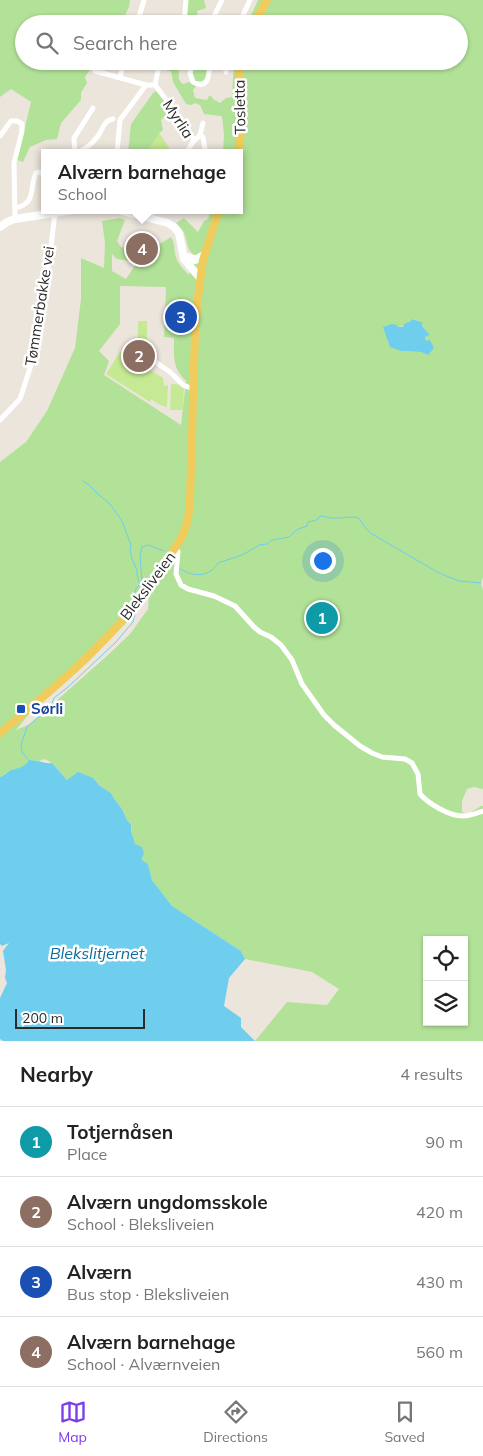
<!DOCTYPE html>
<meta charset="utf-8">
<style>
:root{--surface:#fff;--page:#f6f6f6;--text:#222;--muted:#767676;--line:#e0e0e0;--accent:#7c3aed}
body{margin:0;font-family:Mulish,sans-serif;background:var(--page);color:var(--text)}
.controls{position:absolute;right:15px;bottom:15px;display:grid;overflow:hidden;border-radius:0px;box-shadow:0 1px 4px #0004}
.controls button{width:45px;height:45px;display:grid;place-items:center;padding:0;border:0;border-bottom:1px solid var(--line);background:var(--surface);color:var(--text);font:25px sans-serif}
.scale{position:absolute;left:15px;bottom:12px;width:130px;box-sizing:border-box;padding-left:5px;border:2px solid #2a2a2a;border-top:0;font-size:14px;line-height:18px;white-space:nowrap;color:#2a2a2a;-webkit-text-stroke:4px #fff;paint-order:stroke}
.you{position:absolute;left:322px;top:560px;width:18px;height:18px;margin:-12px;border:4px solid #fff;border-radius:50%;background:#1a73e8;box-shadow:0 0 0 8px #1a73e833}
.badge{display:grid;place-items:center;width:32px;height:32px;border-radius:50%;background:var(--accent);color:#fff;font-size:16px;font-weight:700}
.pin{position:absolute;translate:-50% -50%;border:2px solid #fff;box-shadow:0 1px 5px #0006}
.popup{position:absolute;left:41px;top:149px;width:202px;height:65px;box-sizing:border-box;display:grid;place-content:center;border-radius:0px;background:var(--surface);filter:drop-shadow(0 1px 4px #0005);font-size:16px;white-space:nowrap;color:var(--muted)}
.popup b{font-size:19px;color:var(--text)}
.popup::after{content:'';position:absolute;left:50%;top:100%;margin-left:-10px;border:10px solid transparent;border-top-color:var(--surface)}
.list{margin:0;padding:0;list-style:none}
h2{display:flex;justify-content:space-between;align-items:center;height:65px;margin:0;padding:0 20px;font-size:21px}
h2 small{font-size:16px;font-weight:400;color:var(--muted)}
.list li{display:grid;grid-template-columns:32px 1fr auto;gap:15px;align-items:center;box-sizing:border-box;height:70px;padding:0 20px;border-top:1px solid var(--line)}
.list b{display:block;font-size:19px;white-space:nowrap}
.list p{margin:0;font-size:16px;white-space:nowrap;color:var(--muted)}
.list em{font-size:16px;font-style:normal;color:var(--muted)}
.icon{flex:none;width:28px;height:28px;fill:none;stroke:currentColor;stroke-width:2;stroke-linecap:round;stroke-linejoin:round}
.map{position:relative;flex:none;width:483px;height:1041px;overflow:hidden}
.search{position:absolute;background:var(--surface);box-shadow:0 1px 4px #0004;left:15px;right:15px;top:15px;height:55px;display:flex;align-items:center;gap:12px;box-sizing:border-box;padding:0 18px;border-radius:28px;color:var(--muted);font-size:19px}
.sheet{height:345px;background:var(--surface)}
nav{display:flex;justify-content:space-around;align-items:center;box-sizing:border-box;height:70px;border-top:1px solid var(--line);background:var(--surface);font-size:14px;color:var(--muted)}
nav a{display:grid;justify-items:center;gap:2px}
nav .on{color:var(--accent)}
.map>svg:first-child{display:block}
</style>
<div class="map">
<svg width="483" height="1041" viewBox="0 0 483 1041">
<rect width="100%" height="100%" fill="#ece5dc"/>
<path fill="#b2e298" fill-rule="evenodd" d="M0,0H130L129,7L121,24H24V61H96L85,77L87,83L81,93V100L61,123L57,139L46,140L30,147L23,162L17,160L31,102L11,89L0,97Z
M188,0H204L206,8L197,11L198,24H186Z
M258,0H483V577L481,583L483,590V789L474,787L467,789L462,801V812L468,814L481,806H483V1041H255L287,1002L327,1005L339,989L312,972L245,959L241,951L172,906L152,880L148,864L142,860C141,854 137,850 135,845C132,839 131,831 131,825L127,820L122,809L115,800L111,793L100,786L93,778L67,780L52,763L45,759L39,761L29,760C24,770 20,768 11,770C7,771 4,776 0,777V462L26,442L47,411L75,348L81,299V258L104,268L105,243L102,221L120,218L125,220L117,241L121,247L129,249L131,261L117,259L112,254V271L126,279L142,255L171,237C175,243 174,248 175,254C177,263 183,269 189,275L195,255C186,251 188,241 184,233C182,229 179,226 176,223L184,218L198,232L204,221L208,219L211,210H240V153H221L223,152L224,135L222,117L221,116L204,114L200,105L195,103L191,105L186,104L173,82L171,71H168L162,66V61H175C175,63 177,65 178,67C181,74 175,77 183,84L189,82L196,86L193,90L195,98L207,100L209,96H211L213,99L220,103L226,98L232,97L234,61H459V24H247ZM120,286L166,287L164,337L174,338C174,356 172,368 186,381L181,425L104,375L109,361L99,351L120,324ZM412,319L422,322V326L430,335L425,337L428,355L421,352L401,351L398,327C403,327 409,324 412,319ZM149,595L148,609L130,634L108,655L30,724L16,730L29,714L88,662L126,623ZM427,940H464V1022H427Z
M196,61L208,62L207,76L204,82H195L192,72Z
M156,91L171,109L161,120L163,130L159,133L172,153H128L131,124L153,93Z"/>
<path fill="#c6ea94" d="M159,133L169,148L166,153H146Z
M138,321H147V339H138Z
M120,352L163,378L164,386L168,385L167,407L160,405L151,399L150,402L106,374Z
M171,384L184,385L183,410H170Z"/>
<path fill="#6fcdee" d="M411,319L422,322V326L430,335L425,337L426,341L430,340L434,348L428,355L421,352L401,351L390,347L383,327L392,324L397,325L398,327H403L404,324L411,321Z
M29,760C37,760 45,764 52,763L67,780L78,772L93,778L100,786L111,793L115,800L122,809L127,820L131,825V831L135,844L142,847L144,854L142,857V860L148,864L152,880L172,906L241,951L245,959L229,978L224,1006L241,1018V1027L255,1041H3L0,1039V998L7,983L5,978L6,970L3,951L9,943L2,946L0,944V777C4,776 7,772 11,770C19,768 24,768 29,760Z"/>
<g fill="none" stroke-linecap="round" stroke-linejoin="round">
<path stroke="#6fcdee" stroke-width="1" d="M83,481L89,485L98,494L110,504L122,521L131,545L130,550L132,559L137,570V575L140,585
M179,568C191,577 210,578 218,563L242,555L256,547L259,545L267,544L272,540L289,537L298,529L307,526L308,522L317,520L320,516C326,516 331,519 337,518C345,518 351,516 359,518L366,529L372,534L439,573L459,581L481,583
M133,600L136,589L142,581L140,556L142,547L148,545L164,551
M29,761L22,752L21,745L27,727L51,706L54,698L68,687L116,642L133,622L135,614"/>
<path stroke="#fff" stroke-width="5" d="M137,24L144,0
M184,24L186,0
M213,24L215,14L222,0
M239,24L250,0
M193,61L190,73L193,82C210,91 209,72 210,61
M95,71L146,85H155
M226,72L227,61
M120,77L124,61
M155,85L178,115L193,139V142L186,153
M155,85L160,61
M200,135L203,137L205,149
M0,136L11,121H17L22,124V131L14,163L15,219
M193,142L200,135L203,123
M75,153L74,138L93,108
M76,153C84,150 93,143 98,136C103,129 104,120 113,119
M117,153L120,120L146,85
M15,208C37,203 29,189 36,173L40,172L44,175
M150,218L154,210
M138,350L170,372L183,385L193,389
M0,420L20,399L33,359L44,304L55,213
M176,548L178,552L176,574L181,585L188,589L214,596L235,606L254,627L260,632L271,637L281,645L292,660L302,684L324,715L334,725L360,746L372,753L382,757L405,759L412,763L418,774L420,794C429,804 449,816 463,816C470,816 477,813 483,811"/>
<path stroke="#fff" stroke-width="8" d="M118,210L168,223L174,227L179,233L184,259L200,278
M0,227L7,222L15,219L73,210
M187,257L195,260L204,255"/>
<path stroke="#f0cc5d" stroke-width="8" d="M254,24L267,0
M238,153C245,122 236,92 240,61
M0,733C48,693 97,653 136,604C144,594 151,583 158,572C177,544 188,537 190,500L195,334L198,296L203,260L219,210"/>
</g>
<rect fill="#1a4fb4" stroke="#fff" stroke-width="2" x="16" y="704" width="10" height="10" rx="2.5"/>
<g text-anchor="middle" stroke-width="5" stroke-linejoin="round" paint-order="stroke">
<g font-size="15" fill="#2a2a2a" stroke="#fff">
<text transform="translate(240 107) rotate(-91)" y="5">Tosletta</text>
<text transform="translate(178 119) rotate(57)" y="5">Myrlia</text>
<text transform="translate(40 306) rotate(-81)" y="5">Tømmerbakke vei</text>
<text transform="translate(148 586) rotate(-53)" y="5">Bleksliveien</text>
</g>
<g font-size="15" font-weight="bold" fill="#164399" stroke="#fff" text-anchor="start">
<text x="31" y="714">Sørli</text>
</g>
<g font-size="16" font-style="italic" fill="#0e6b9a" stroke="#fff">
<text x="97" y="959">Blekslitjernet</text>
</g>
</g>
</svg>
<div class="controls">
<button><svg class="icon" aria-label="locate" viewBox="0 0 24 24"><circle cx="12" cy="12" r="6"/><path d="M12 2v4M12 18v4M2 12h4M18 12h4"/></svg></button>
<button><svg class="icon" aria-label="layers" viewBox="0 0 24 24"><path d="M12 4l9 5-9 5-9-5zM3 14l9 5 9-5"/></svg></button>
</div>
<div class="scale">200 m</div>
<div class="you"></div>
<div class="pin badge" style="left:322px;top:618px;background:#0f9aa8">1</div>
<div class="pin badge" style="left:139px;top:356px;background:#8d6e63">2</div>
<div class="pin badge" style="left:181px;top:317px;background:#1a4fb4">3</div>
<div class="pin badge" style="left:142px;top:249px;background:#8d6e63">4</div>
<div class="popup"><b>Alværn barnehage</b>School</div>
<div class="search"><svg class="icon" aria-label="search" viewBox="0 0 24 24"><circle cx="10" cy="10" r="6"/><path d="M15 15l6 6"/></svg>Search here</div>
</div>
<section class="sheet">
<h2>Nearby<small>4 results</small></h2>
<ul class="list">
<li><span class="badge" style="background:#0f9aa8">1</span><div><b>Totjernåsen</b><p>Place</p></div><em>90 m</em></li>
<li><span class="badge" style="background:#8d6e63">2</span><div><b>Alværn ungdomsskole</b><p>School · Bleksliveien</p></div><em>420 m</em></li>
<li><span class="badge" style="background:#1a4fb4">3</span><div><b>Alværn</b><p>Bus stop · Bleksliveien</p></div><em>430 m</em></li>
<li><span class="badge" style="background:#8d6e63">4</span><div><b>Alværn barnehage</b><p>School · Alværnveien</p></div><em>560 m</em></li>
</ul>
</section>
<nav>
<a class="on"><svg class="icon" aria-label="map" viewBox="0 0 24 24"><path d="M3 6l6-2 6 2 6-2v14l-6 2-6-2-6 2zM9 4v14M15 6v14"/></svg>Map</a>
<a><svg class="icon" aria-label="directions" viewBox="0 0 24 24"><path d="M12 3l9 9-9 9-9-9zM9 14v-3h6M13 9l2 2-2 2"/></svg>Directions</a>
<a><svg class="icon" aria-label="saved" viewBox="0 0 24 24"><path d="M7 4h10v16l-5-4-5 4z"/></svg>Saved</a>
</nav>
